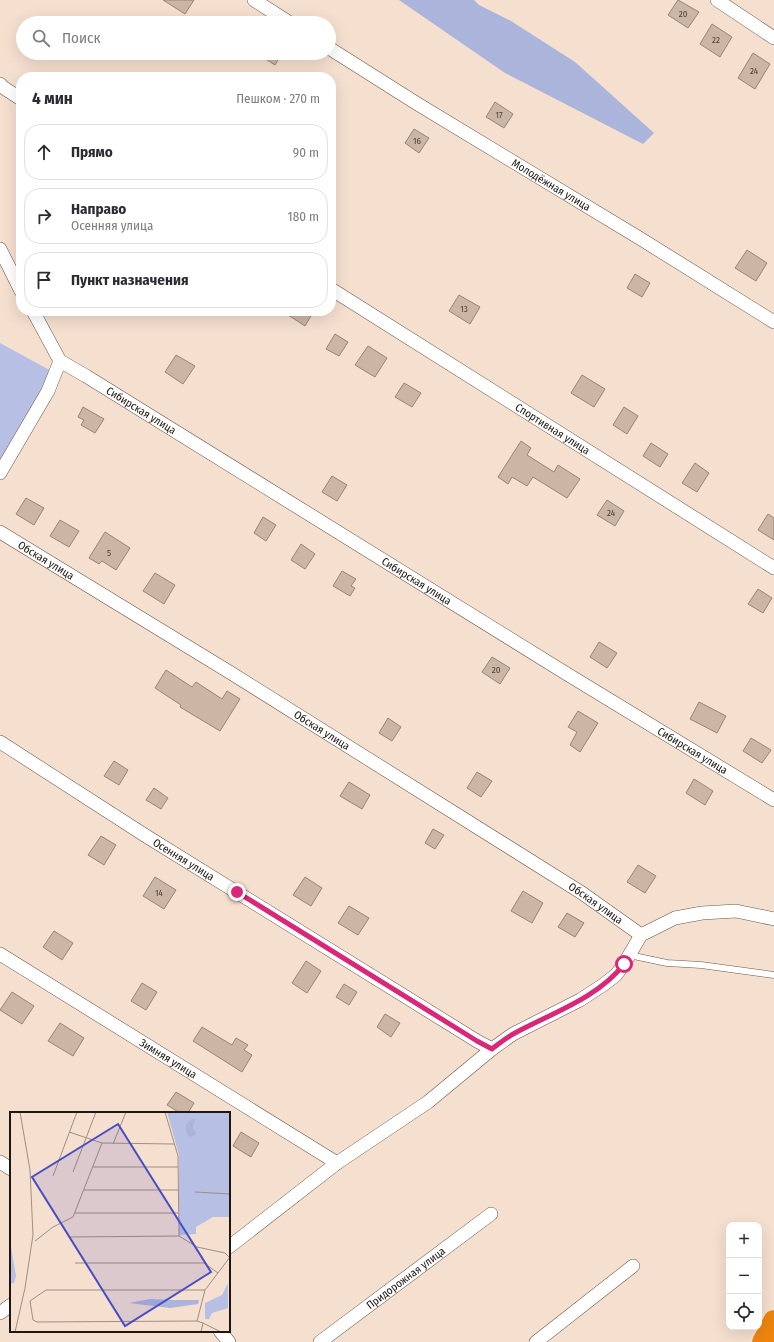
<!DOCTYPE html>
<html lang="ru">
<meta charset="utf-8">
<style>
:root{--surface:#fff;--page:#f7f7f7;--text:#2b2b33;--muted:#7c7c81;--line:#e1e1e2}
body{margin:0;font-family:"Fira Sans Condensed",sans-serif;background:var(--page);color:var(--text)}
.controls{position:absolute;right:12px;bottom:12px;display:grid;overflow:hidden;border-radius:8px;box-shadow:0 4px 16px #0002}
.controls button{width:36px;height:36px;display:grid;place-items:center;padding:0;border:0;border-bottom:1px solid var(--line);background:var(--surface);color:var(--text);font:20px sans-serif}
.stop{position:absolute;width:12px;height:12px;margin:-9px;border:3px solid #db2777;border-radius:50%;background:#fff}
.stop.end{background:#db2777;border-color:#fff;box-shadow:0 1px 4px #0008}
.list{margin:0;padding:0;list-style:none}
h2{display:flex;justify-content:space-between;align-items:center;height:52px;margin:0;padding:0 16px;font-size:17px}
h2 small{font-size:13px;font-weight:400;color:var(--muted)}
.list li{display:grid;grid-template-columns:26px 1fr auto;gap:12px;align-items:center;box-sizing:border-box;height:56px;margin:0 8px 8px;padding:0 8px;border:1px solid var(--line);border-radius:16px}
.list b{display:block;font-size:15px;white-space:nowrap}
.list p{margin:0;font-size:13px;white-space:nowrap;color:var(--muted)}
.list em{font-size:13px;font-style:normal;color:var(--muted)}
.icon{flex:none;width:22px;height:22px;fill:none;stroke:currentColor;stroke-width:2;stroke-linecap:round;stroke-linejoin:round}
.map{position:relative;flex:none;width:774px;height:1342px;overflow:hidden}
.search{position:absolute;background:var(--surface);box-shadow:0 4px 16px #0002;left:16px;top:16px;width:320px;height:44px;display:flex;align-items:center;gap:10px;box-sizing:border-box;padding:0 14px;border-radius:22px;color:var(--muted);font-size:15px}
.panel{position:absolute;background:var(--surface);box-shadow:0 4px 16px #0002;left:16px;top:72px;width:320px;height:244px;border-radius:16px}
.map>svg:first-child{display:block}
</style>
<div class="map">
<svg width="774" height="1342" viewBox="0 0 774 1342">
<rect width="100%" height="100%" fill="#f5dfcf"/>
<path fill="#b7c0e4" d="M0,343L55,373L0,460Z"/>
<path fill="#abb4da" d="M399,0H474L479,5L511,21L575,62L654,133L643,144L505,73Z"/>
<path fill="#cbb6a6" stroke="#988576" d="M163,0H194L185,14Z
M678,0L699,12L688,28L668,15Z
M712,24L732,37L720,57L700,44Z
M256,53H282L275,65Z
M753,53L770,64L755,89L738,78Z
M495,102L513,114L504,128L486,117Z
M414,129L429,138L419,153L405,143Z
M747,250L767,263L756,281L735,268Z
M635,274L650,283L642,297L627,288Z
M459,295L480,307L470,324L449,311Z
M282,311H314L305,326Z
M335,334L348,342L339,356L326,349Z
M368,346L387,358L375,377L355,365Z
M176,355L195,366L183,384L165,372Z
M582,375L605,389L594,407L571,393Z
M404,383L421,393L412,407L395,397Z
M83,407L104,419L95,433L81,425L84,420L78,417Z
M624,407L638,416L627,434L613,425Z
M521,441L531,448L527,455L554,472L558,465L580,479L567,498L533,477L527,486L512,477L508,484L498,477Z
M651,443L668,454L660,467L643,456Z
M695,463L709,473L697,492L682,483Z
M332,476L347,485L337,501L322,492Z
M26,498L44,508L34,525L16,514Z
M607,500L624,511L615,526L597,515Z
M768,514L774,518V540L758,530Z
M263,517L276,525L266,541L254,533Z
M60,520L79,531L69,547L50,536Z
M105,532L130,548L116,570L102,561L99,564L89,558Z
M301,544L315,554L305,569L291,560Z
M342,571L356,579L351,586L355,588L350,596L333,586Z
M155,573L175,585L164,604L143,591Z
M758,589L772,598L763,613L748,604Z
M599,642L617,653L607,668L590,657Z
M492,657L510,668L500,684L482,672Z
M166,670L192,687L196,682L222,699L227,691L240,699L220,731L180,707L181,705L155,688Z
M699,702L726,716L717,733L690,719Z
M578,711L598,723L580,752L570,745L577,732L568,727Z
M388,718L401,727L392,741L379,733Z
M751,738L771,750L762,763L743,751Z
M114,761L128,770L119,785L104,776Z
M477,772L492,781L481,797L467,788Z
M694,779L713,791L705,805L686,793Z
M349,782L370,795L362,809L340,796Z
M154,788L168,798L161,809L146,800Z
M433,829L444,835L435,849L425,843Z
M101,836L116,845L104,865L88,855Z
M638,865L656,876L645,893L627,882Z
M155,877L176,890L164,909L143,896Z
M305,877L322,888L311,906L293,895Z
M523,891L543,903L532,923L511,911Z
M349,906L369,918L358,935L338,923Z
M567,913L584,923L575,937L558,927Z
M54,931L73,943L62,960L43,947Z
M306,961L321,971L307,993L292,983Z
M142,983L157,992L146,1010L131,1001Z
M344,984L357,992L349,1005L336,997Z
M12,992L34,1006L22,1024L0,1010Z
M385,1014L400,1023L391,1037L377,1027Z
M60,1023L84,1038L73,1056L48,1041Z
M202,1027L232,1045L236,1038L248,1045L244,1050L252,1055L242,1072L193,1041Z
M176,1092L194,1103L188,1113H180L167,1105Z
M241,1132L259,1143L251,1157L233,1146Z"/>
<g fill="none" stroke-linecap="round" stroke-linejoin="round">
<defs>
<path id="lane" d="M629,955L667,963L701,965L774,975"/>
<g id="street">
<path d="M254,0L290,23"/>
<path d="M717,0L774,38"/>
<path id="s1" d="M329,48L416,103L641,239L774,322"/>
<path d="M0,84L4,88L21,99"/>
<path d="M0,249L21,291"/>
<path id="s2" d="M331,289L774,568"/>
<path id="s3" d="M60,361L86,376L567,674L774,800"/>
<path d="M0,473L48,391L60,361L33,311"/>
<path id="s4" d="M0,532L231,673L582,893L641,935"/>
<path id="s5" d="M0,742L146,836L477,1041L492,1049"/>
<path id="s6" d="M0,954L337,1163"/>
<path d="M0,1162L11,1169"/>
<path d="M229,1247L337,1163L428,1102L492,1049L513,1034L580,1000L603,985L616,975L624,964L641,935L675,918L702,913L736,911L774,919"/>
<path d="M0,1313L11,1305"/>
<path d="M220,1331L229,1342"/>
<path id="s7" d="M320,1342L491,1214"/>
<path d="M536,1342L633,1266"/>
</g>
<path id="highway" d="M763,1342L774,1321"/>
</defs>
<use href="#lane" stroke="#695749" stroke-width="7"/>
<use href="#street" stroke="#695749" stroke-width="14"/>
<use href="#highway" stroke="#fff" stroke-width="23"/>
<use href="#lane" stroke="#fff" stroke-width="6"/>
<use href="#street" stroke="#fff" stroke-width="13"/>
<use href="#highway" stroke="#ed850f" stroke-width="22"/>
</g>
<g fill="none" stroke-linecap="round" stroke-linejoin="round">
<path stroke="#db2777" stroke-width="5" d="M237,892L477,1041L492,1049C500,1043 507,1037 515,1033C552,1013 598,998 624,964"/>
</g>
<g text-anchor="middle" stroke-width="3" stroke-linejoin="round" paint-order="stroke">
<g font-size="9" fill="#493f36">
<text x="683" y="17">20</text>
<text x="716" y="43">22</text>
<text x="754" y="74">24</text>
<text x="499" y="118">17</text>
<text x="417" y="144">16</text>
<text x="464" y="312">13</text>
<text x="611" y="516">24</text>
<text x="109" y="556">5</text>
<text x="496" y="673">20</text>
<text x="159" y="896">14</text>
</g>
<g font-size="11" fill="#1e1711" stroke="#ffede0">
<text dy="4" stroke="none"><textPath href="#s1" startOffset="261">Молодёжная улица</textPath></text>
<text dy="4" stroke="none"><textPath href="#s3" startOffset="95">Сибирская улица</textPath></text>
<text dy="4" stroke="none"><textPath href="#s2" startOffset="262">Спортивная улица</textPath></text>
<text dy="4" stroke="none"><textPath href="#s4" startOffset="54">Обская улица</textPath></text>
<text dy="4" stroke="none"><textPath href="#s3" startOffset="419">Сибирская улица</textPath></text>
<text dy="4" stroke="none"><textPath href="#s4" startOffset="378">Обская улица</textPath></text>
<text dy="4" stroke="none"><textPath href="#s3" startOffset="743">Сибирская улица</textPath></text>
<text dy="4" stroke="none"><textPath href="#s5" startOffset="218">Осенняя улица</textPath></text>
<text dy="4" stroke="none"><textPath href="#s4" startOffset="702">Обская улица</textPath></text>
<text dy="4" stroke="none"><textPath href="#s6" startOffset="198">Зимняя улица</textPath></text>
<text dy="4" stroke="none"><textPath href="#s7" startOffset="107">Придорожная улица</textPath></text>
</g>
</g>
<g transform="translate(10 1112)">
<rect width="220" height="220" fill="#f5dfcf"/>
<path d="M157,0H220V105H203L186,115V122L169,123V43ZM0,129L6,164L4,171L0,172ZM218,171V196L202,201L199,207H195V191L212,183Z" fill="#b7c0e4"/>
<path d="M182,7H185L183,16L186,22L180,26L176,20V12ZM140,187L163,188H189L188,192L160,196L119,191Z" fill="#abb4da"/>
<path fill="none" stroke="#9f8f83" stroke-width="1" d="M155,0L168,44L169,124L187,135L215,141L220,146M59,20L92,31L164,32M103,32L116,0M83,55H168M63,60L86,0M43,64L67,0M74,78H168M185,80L220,82M65,101H168M59,125L169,124M25,129L43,115L63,105L92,31M65,151H194L208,161M20,189L23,208L27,210L187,209M20,189L36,178H195M187,209L195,178L220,145M187,209L193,211L191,220M193,211L211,220M5,220L15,176L23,123L20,58L10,0"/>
<path fill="#474ec3" fill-opacity="0.15" stroke="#474ec3" stroke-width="2" d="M108,12L201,160L115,214L22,65Z"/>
<rect width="220" height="220" fill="none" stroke="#1e1711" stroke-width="2"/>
</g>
</svg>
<div class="controls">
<button>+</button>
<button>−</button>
<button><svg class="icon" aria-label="locate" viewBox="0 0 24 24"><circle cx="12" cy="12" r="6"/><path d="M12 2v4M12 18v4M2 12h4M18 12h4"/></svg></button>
</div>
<div class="stop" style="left:624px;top:964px"></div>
<div class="stop end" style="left:237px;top:892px"></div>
<div class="search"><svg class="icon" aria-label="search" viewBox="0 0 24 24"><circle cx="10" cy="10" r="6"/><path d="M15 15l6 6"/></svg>Поиск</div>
<section class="panel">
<h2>4 мин<small>Пешком · 270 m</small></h2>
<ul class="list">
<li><svg class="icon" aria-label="ahead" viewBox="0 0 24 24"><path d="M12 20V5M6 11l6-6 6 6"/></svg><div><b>Прямо</b></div><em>90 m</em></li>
<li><svg class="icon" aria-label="right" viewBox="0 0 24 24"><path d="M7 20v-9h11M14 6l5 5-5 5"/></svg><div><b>Направо</b><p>Осенняя улица</p></div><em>180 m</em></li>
<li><svg class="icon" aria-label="arrive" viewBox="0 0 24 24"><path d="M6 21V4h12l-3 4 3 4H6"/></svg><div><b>Пункт назначения</b></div></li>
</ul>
</section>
</div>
